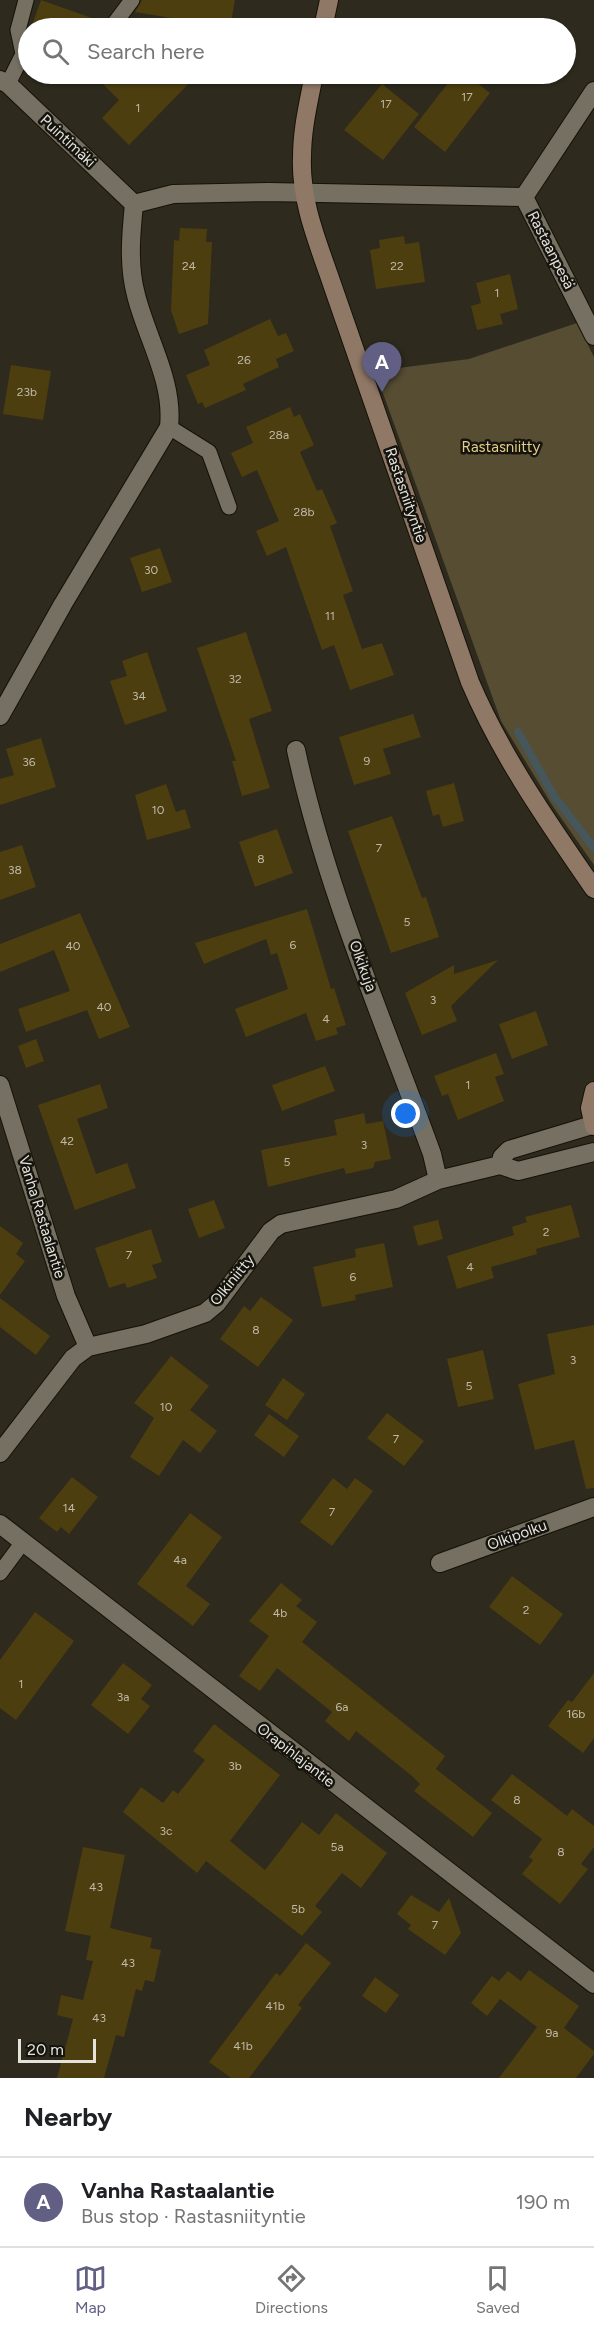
<!DOCTYPE html>
<meta charset="utf-8">
<style>
:root{--surface:#fff;--page:#f2f2f2;--text:#202124;--muted:#757577;--line:#e0e0e0;--accent:#616084}
body{margin:0;font-family:Figtree,sans-serif;background:var(--page);color:var(--text)}
.scale{position:absolute;left:18px;bottom:15px;width:78px;box-sizing:border-box;padding-left:6px;border:3px solid #e5e2da;border-top:0;font-size:16px;line-height:21px;white-space:nowrap;color:#e5e2da;-webkit-text-stroke:4px #14130d;paint-order:stroke}
.you{position:absolute;left:406px;top:1114px;width:21px;height:21px;margin:-15px;border:4px solid #fff;border-radius:50%;background:#1a73e8;box-shadow:0 0 0 9px #1a73e833}
.badge{display:grid;place-items:center;width:39px;height:39px;border-radius:50%;background:var(--accent);color:#fff;font-size:20px;font-weight:700}
.pin{position:absolute;translate:-50% -50px;filter:drop-shadow(0 2px 3px #0008)}
.pin::after{content:'';position:absolute;top:32px;width:21px;height:18px;background:inherit;clip-path:polygon(0 0,100% 0,50% 100%)}
.list{margin:0;padding:0;list-style:none}
h2{display:flex;justify-content:space-between;align-items:center;height:78px;margin:0;padding:0 24px;font-size:26px}
h2 small{font-size:20px;font-weight:400;color:var(--muted)}
.list li{display:grid;grid-template-columns:39px 1fr auto;gap:18px;align-items:center;box-sizing:border-box;height:90px;padding:0 24px;border-top:2px solid var(--line)}
.list b{display:block;font-size:22px;white-space:nowrap}
.list p{margin:0;font-size:20px;white-space:nowrap;color:var(--muted)}
.list em{font-size:20px;font-style:normal;color:var(--muted)}
.icon{flex:none;width:33px;height:33px;fill:none;stroke:currentColor;stroke-width:2;stroke-linecap:round;stroke-linejoin:round}
.map{position:relative;flex:none;width:594px;height:2078px;overflow:hidden}
.search{position:absolute;background:var(--surface);box-shadow:0 2px 4px #0004;left:18px;right:18px;top:18px;height:66px;display:flex;align-items:center;gap:15px;box-sizing:border-box;padding:0 21px;border-radius:33px;color:var(--muted);font-size:22px}
.sheet{height:168px;background:var(--surface)}
nav{display:flex;justify-content:space-around;align-items:center;box-sizing:border-box;height:84px;border-top:2px solid var(--line);background:var(--surface);font-size:16px;color:var(--muted)}
nav a{display:grid;justify-items:center;gap:3px}
nav .on{color:var(--accent)}
.map>svg:first-child{display:block}
</style>
<div class="map">
<svg width="594" height="2078" viewBox="0 0 594 2078">
<rect width="100%" height="100%" fill="#2e2a1d"/>
<path fill="#564d33" d="M577,323L594,357V865L552,805L501,721L375,371L469,359Z"/>
<g fill="none" stroke-linecap="round" stroke-linejoin="round">
<path stroke="#45575a" stroke-width="8" d="M518,732L554,796L594,848"/>
</g>
<path fill="#4d3e0f" d="M41,0L103,22L101,28H31Z
M142,0H235L230,28L135,12Z
M93,74H198L129,145L102,118L119,100Z
M455,74H466L490,93L445,152L414,127Z
M382,84L419,114L383,160L344,130Z
M180,228L207,229L206,242H212L208,324L179,334L171,310L174,240L179,241Z
M404,236L405,244L419,242L425,282L376,289L370,250L380,248L379,240Z
M510,274L518,309L500,314L503,324L477,330L471,306L481,303L476,283Z
M270,319L278,336L286,333L294,351L276,359L279,367L243,384L246,390L205,408L202,402L198,404L186,375L210,365L204,350Z
M11,365L51,371L43,420L3,414Z
M290,407L294,417L300,414L314,445L300,452L317,491L322,489L337,523L330,526L353,591L343,595L362,649L382,643L394,675L350,690L334,645L322,650L286,547L267,556L256,531L279,521L257,470L242,477L231,453L253,443L246,427Z
M160,548L172,582L142,592L130,558Z
M246,632L272,711L249,719L270,788L242,796L232,761H236L197,648Z
M147,652L167,711L125,725L110,681L127,676L122,661Z
M413,714L421,737L383,749L391,774L354,785L339,737Z
M41,738L56,787L0,805V779L14,775L6,749Z
M454,783L464,821L443,827L439,814L433,816L426,791Z
M166,784L176,812L185,809L191,828L147,840L135,795Z
M392,816L422,898L426,897L439,937L391,953L348,831Z
M277,829L293,873L255,887L239,842Z
M22,845L36,887L0,900V852Z
M307,909L331,989L334,988L346,1025L336,1028L338,1034L316,1041L306,1013L246,1037L235,1009L288,989L277,953L271,955L266,939L204,964L195,943Z
M80,913L130,1027L99,1039L87,1010L26,1032L18,1009L70,991L54,950L0,972V944Z
M498,960L451,1006L457,1021L422,1035L405,993L454,965V974Z
M536,1011L548,1045L512,1059L499,1024Z
M36,1039L44,1061L26,1068L18,1046Z
M496,1053L504,1074L495,1077L504,1101L458,1120L448,1094L442,1096L434,1076Z
M325,1066L335,1091L282,1111L272,1085Z
M100,1084L108,1108L77,1119L96,1174L127,1163L136,1188L75,1210L38,1105Z
M364,1113L366,1124L383,1121L391,1159L375,1162L373,1168L346,1174L344,1168L268,1187L261,1150L337,1135L334,1120Z
M214,1200L225,1228L199,1238L188,1209Z
M571,1205L580,1237L536,1249L537,1254L491,1267L494,1278L457,1289L447,1256L514,1235L512,1227L527,1222L525,1217Z
M438,1220L443,1239L418,1246L413,1226Z
M0,1226L23,1243L16,1254L25,1261L0,1295Z
M151,1229L162,1262L152,1265L157,1278L127,1288L125,1283L109,1288L95,1248Z
M384,1243L393,1287L355,1295L356,1300L322,1307L313,1267L356,1257L355,1249Z
M261,1297L293,1320L258,1367L220,1339L244,1306L250,1311Z
M0,1298L50,1336L36,1355L0,1327Z
M594,1325V1488L586,1489L574,1440L535,1450L518,1384L555,1374L547,1334Z
M483,1350L494,1399L458,1407L447,1359Z
M171,1356L209,1386L190,1410L217,1431L200,1453L183,1440L159,1476L130,1457L154,1418L134,1403Z
M283,1378L305,1394L287,1420L265,1405Z
M387,1413L424,1441L404,1466L367,1438Z
M269,1414L299,1436L284,1457L254,1435Z
M72,1477L98,1497L69,1534L61,1527L57,1532L39,1518Z
M333,1478L347,1489L355,1478L373,1491L332,1546L300,1522Z
M190,1513L222,1537L186,1586L210,1604L193,1626L137,1584Z
M512,1576L563,1614L540,1645L489,1607Z
M281,1583L302,1600L296,1606L317,1622L302,1642L445,1756L436,1769L492,1813L473,1837L414,1791L420,1784L412,1776L356,1731L349,1741L325,1721L332,1712L277,1668L260,1691L239,1676L269,1636L249,1621Z
M35,1612L74,1641L16,1720L0,1708V1660Z
M123,1663L152,1685L141,1699L150,1706L128,1734L91,1705Z
M594,1673V1738L583,1753L548,1726L568,1700L572,1702Z
M214,1724L280,1775L230,1841L265,1870L302,1822L319,1835L336,1813L387,1853L361,1888L342,1873L315,1906L322,1912L302,1936L206,1861L197,1873L123,1812L141,1787L163,1803L173,1790L178,1794L205,1760L193,1751Z
M512,1774L567,1816L572,1809L594,1826V1847L581,1864L588,1869L560,1904L522,1874L533,1860L529,1857L542,1839L491,1800Z
M83,1847L125,1855L110,1928L152,1938L150,1948L161,1950L154,1982L145,1980L142,1991L136,1989L124,2037L116,2035L104,2078H57L73,2019L57,2015L61,1995L83,2000L93,1961L86,1960L91,1936L65,1931Z
M411,1895L439,1912L449,1898L461,1933L445,1955L408,1929L411,1925L397,1914Z
M306,1943L331,1963L298,2005L302,2008L249,2078H231L209,2062L276,1973L280,1976Z
M529,1970L579,2006L564,2028L594,2051V2054L576,2078H499L537,2027L500,1999L487,2016L471,2003L492,1976L499,1981L508,1971L521,1981Z
M375,1977L399,1995L386,2013L362,1996Z"/>
<g fill="none" stroke-linecap="round" stroke-linejoin="round">
<defs>
<path id="lane" d="M111,28L132,0
M23,54L18,30L26,0
M8,84L23,54L28,53
M169,427L209,452L229,507
M0,1573L23,1542"/>
<path id="street" d="M0,80L8,84L134,204
M524,197L594,336
M0,716L63,604L169,427C174,381 147,339 136,295C128,265 131,234 134,204L173,194L269,192L524,197L594,91
M296,750C326,889 384,1022 432,1154L438,1180
M0,1085L66,1296L88,1347
M500,1165L502,1157L509,1150L592,1125
M0,1453L73,1358L88,1347L146,1334L205,1313L217,1303L271,1231L281,1224L396,1199L438,1180L500,1165L518,1171L594,1152
M0,1524L594,1984
M440,1563L594,1507"/>
<path id="secondary" d="M323,28L329,0
M314,74C309,101 302,128 302,157C300,201 318,243 332,284L470,682C502,757 548,822 594,889
M594,1091L590,1108L594,1126"/>
</defs>
<use href="#lane" stroke="#161207" stroke-width="17"/>
<use href="#street" stroke="#161207" stroke-width="20"/>
<use href="#secondary" stroke="#161207" stroke-width="20"/>
<use href="#lane" stroke="#757061" stroke-width="15"/>
<use href="#street" stroke="#757061" stroke-width="18"/>
<use href="#secondary" stroke="#907866" stroke-width="18"/>
</g>
<g text-anchor="middle" stroke-width="5" stroke-linejoin="round" paint-order="stroke">
<g font-size="12" fill="#bfb9a7">
<text x="467" y="101">17</text>
<text x="386" y="108">17</text>
<text x="138" y="112">1</text>
<text x="189" y="270">24</text>
<text x="397" y="270">22</text>
<text x="497" y="297">1</text>
<text x="244" y="364">26</text>
<text x="27" y="396">23b</text>
<text x="279" y="439">28a</text>
<text x="304" y="516">28b</text>
<text x="151" y="574">30</text>
<text x="330" y="620">11</text>
<text x="235" y="683">32</text>
<text x="139" y="700">34</text>
<text x="367" y="765">9</text>
<text x="29" y="766">36</text>
<text x="158" y="814">10</text>
<text x="379" y="852">7</text>
<text x="261" y="863">8</text>
<text x="15" y="874">38</text>
<text x="407" y="926">5</text>
<text x="293" y="949">6</text>
<text x="73" y="950">40</text>
<text x="433" y="1004">3</text>
<text x="104" y="1011">40</text>
<text x="326" y="1023">4</text>
<text x="468" y="1089">1</text>
<text x="67" y="1145">42</text>
<text x="364" y="1149">3</text>
<text x="287" y="1166">5</text>
<text x="546" y="1236">2</text>
<text x="129" y="1259">7</text>
<text x="470" y="1271">4</text>
<text x="353" y="1281">6</text>
<text x="256" y="1334">8</text>
<text x="573" y="1364">3</text>
<text x="469" y="1390">5</text>
<text x="166" y="1411">10</text>
<text x="396" y="1443">7</text>
<text x="69" y="1512">14</text>
<text x="332" y="1516">7</text>
<text x="180" y="1564">4a</text>
<text x="526" y="1614">2</text>
<text x="280" y="1617">4b</text>
<text x="21" y="1688">1</text>
<text x="123" y="1701">3a</text>
<text x="342" y="1711">6a</text>
<text x="576" y="1718">16b</text>
<text x="235" y="1770">3b</text>
<text x="517" y="1804">8</text>
<text x="166" y="1835">3c</text>
<text x="337" y="1851">5a</text>
<text x="561" y="1856">8</text>
<text x="96" y="1891">43</text>
<text x="298" y="1913">5b</text>
<text x="435" y="1929">7</text>
<text x="128" y="1967">43</text>
<text x="275" y="2010">41b</text>
<text x="99" y="2022">43</text>
<text x="552" y="2037">9a</text>
<text x="243" y="2050">41b</text>
</g>
<g font-size="15" fill="#e5e2da" stroke="#14130d">
<text transform="translate(68 141) rotate(43)" y="5">Puintimäki</text>
<text transform="translate(551 250) rotate(63)" y="5">Rastaanpesä</text>
<text transform="translate(406 495) rotate(71)" y="5">Rastasniityntie</text>
<text transform="translate(363 966) rotate(70)" y="5">Olkikuja</text>
<text transform="translate(42 1217) rotate(73)" y="5">Vanha Rastaalantie</text>
<text transform="translate(232 1280) rotate(-51)" y="5">Olkiniitty</text>
<text transform="translate(517 1535) rotate(-20)" y="5">Olkipolku</text>
<text transform="translate(296 1755) rotate(38)" y="5">Orapihlajantie</text>
</g>
<g font-size="15" fill="#e6cd85" stroke="#14130d">
<text x="501" y="452">Rastasniitty</text>
</g>
</g>
</svg>
<div class="scale">20 m</div>
<div class="you"></div>
<div class="pin badge" style="left:382px;top:392px">A</div>
<div class="search"><svg class="icon" aria-label="search" viewBox="0 0 24 24"><circle cx="10" cy="10" r="6"/><path d="M15 15l6 6"/></svg>Search here</div>
</div>
<section class="sheet">
<h2>Nearby<small></small></h2>
<ul class="list">
<li><span class="badge">A</span><div><b>Vanha Rastaalantie</b><p>Bus stop · Rastasniityntie</p></div><em>190 m</em></li>
</ul>
</section>
<nav>
<a class="on"><svg class="icon" aria-label="map" viewBox="0 0 24 24"><path d="M3 6l6-2 6 2 6-2v14l-6 2-6-2-6 2zM9 4v14M15 6v14"/></svg>Map</a>
<a><svg class="icon" aria-label="directions" viewBox="0 0 24 24"><path d="M12 3l9 9-9 9-9-9zM9 14v-3h6M13 9l2 2-2 2"/></svg>Directions</a>
<a><svg class="icon" aria-label="saved" viewBox="0 0 24 24"><path d="M7 4h10v16l-5-4-5 4z"/></svg>Saved</a>
</nav>
